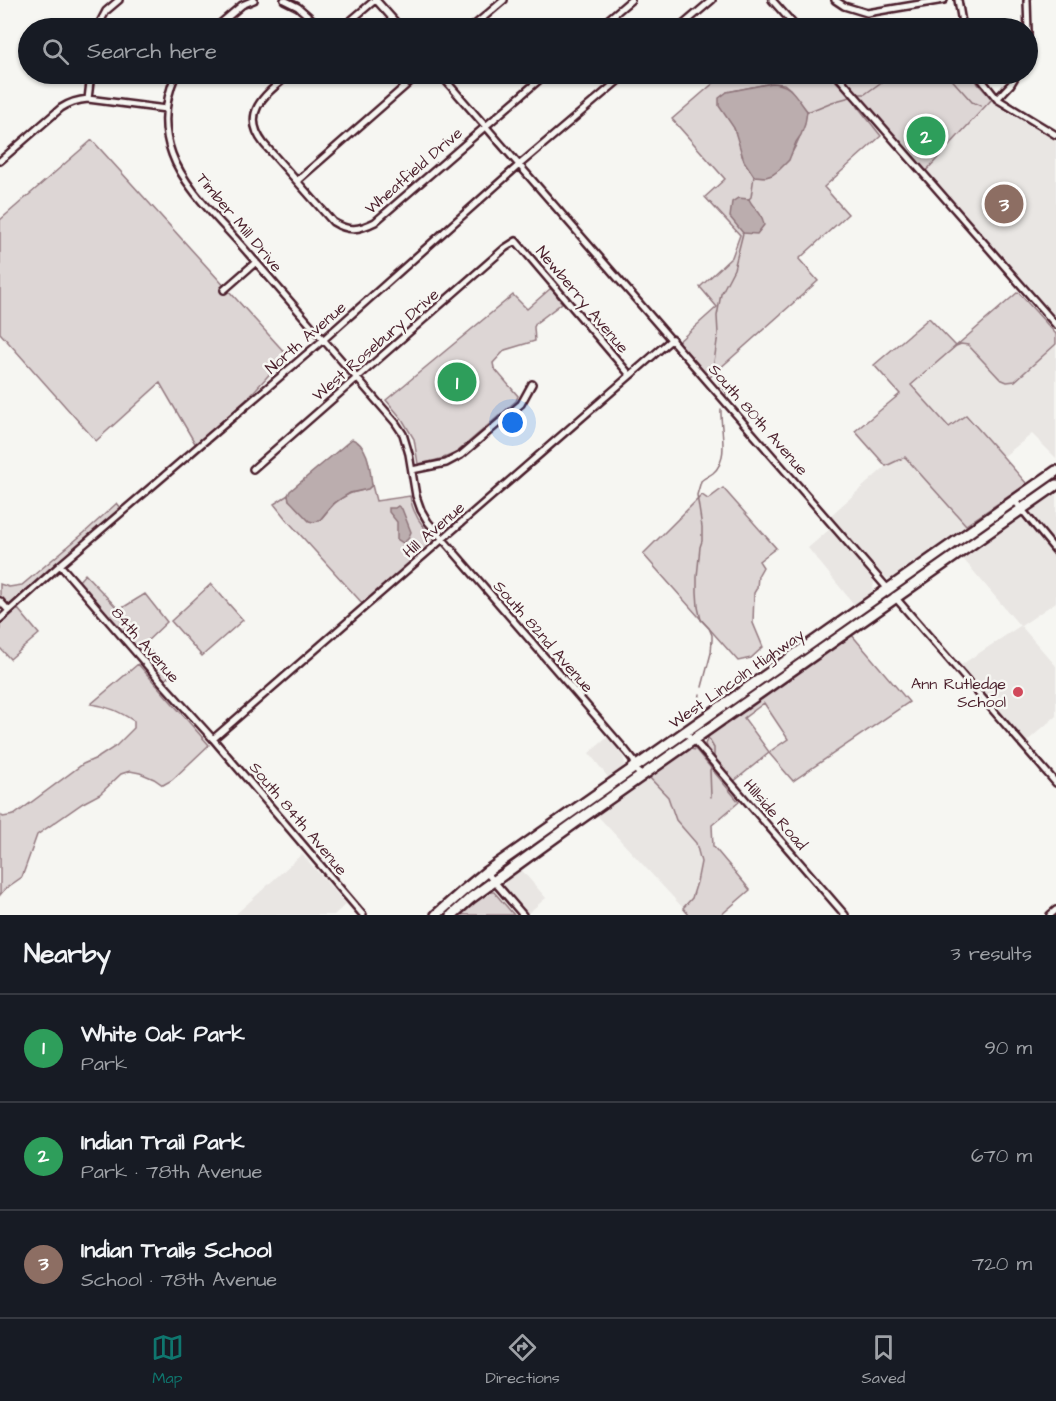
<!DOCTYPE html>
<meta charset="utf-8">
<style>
:root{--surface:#171b24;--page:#20242c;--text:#f1f3f6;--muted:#9ea1a6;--line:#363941;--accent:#0f766e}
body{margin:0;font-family:"Architects Daughter",sans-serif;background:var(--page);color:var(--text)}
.you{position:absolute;left:513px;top:423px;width:21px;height:21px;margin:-15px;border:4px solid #fff;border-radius:50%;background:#1a73e8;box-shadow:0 0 0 9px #1a73e833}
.badge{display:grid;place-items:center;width:39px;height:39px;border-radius:50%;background:var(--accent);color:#fff;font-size:20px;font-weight:700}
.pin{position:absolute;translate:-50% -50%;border:3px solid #fff;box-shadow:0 2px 6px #0006}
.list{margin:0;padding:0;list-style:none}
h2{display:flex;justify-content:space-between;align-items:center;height:78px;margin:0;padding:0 24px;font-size:26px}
h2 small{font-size:20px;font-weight:400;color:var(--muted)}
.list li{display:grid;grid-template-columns:39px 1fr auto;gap:18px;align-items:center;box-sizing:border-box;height:108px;padding:0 24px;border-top:2px solid var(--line)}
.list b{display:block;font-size:22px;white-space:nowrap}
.list p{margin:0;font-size:20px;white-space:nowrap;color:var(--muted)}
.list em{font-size:20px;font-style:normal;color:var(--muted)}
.icon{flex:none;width:33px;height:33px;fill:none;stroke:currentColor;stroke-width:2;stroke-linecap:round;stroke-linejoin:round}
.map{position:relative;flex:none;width:1056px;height:915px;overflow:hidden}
.search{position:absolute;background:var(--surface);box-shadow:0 2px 4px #0004;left:18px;right:18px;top:18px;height:66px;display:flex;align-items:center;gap:15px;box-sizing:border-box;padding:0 21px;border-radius:33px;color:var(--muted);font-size:22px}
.sheet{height:402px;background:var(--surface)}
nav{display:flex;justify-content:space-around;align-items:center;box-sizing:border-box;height:84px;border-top:2px solid var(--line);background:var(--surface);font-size:16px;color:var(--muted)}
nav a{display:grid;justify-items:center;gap:3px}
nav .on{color:var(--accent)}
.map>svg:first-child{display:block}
</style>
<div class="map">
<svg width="1056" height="915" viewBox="0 0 1056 915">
<rect width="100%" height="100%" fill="#f6f6f2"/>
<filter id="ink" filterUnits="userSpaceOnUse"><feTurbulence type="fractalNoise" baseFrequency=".0167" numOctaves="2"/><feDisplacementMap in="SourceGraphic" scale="12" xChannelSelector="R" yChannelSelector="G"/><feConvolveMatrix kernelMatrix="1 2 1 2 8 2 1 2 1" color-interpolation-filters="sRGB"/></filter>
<g filter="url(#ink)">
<path fill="#e9e6e3" d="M992,99L1056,139V321L925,172Z
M961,344L968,345L1000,379L1007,382L1015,381L1056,344V458L1032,434L1003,457L967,416L949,427L911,385L956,346Z
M904,457L966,525L891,580L879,574L830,516L886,466Z
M1056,487V548L1023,510Z
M1021,512L1056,553V602L1021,626L1056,666V716L1025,743L958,667L1020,626L959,554Z
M831,528L874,581L873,590L866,599L857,608L808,548Z
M608,737L623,756L625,764L611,781L589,753Z
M648,776L668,797L676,820L696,843L701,862L697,882L692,898L683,908L595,813Z
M302,854L346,904L334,915H235Z
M519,867L546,898L526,915L505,890V881Z"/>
<path fill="#ddd6d5" stroke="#947a80" stroke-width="1.5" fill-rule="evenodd" d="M724,74H829L850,96H852L858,107L881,136L824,187L848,214L799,259L818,281L709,378L678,342L717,307L700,287L732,257L740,235L705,197L725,179L672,119ZM772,83L784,84L790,89L807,111C803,132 792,162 773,174C768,178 760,176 754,176L742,156L740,144L734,128L727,92Z
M839,74H973L978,84L992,99L925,172Z
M92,140L287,355L246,400L196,445L160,383L96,441L0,333V220Z
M551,288L562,303L536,323L534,327L535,341L505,350L493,363L494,368L518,396L516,401L456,453C443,459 432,462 418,464L414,439L402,419L386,400L513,295L527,309Z
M1018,292L1056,334V344L1015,381L1007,382L1000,379L968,345L961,344L956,346L911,385L949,427L966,415L1027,484L966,525L905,457L886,466L855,431L900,394L874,365L929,318L956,346Z
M372,485L376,501L410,496C413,515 421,524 433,538L432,544L363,604L286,519L274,504L288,495L289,500L319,521C328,511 336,499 349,494C357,490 366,492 372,485Z
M723,488L776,548L759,561L763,567L758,576L757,588L754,593L753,623L763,647L751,658L738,661L643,554L702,495L708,499Z
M117,503L121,508L12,605L4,604L0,600V584L9,587L22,585L84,533Z
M85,574L119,610L145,594L167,622L144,644L171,674L164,681L78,582Z
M211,584L243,620L202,656L171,621Z
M18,609L39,634L10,659L0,648V625Z
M851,634L909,702L793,781L769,753L733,782L708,752L705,744L711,732ZM764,703L788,739L769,752L744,718Z
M138,664L209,745L172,780L163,785L154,779L140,773L130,771L121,774L100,794L83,803L37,835L22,877L5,889L0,895V814L3,817L14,815L83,764L99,757L116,746L134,728V721C120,712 108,706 91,704Z
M690,749L696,750L739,802L712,825L713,846L750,890L721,915H689L683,908L692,898L697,882L701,862L696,843L676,820L668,797L648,776L682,752Z
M484,892H494L514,915H457Z"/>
<path fill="#bbadae" stroke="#8e747a" stroke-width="1.5" d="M772,83C792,84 795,96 807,111L805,124L801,135L796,142L789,160L779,170L772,175L766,177L754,176L744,161L734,128L719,106V98L727,92Z
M738,198L749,199C753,209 762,211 764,225L757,234L743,233L730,217L732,202Z
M352,439C369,445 370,469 372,485L368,489L350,493L342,498L333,504L319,521L313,522L309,521L289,500L288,495L290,491Z
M398,506L402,509L411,532L408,539L403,543L397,539V522L389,512V508H395Z"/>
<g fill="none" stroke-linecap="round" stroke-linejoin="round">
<path stroke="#8e747a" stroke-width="1.5" d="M947,74L972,102L981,106
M857,94H865L883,81L908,74
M807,111H810L832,102L854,96
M749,199L751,197L754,176
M726,395V392L717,379L713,369L718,334L717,316L721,294L734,269L743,233
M702,687L711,653L712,640V635L709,628L701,620L698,607L697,592V577L700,547L702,541V527L697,495L701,481C704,478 709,476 713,473C730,459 720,428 721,409
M697,717L700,694
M707,736L714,748V759
M711,797L710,770L712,766"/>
<defs>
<path id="street" d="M284,0L298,7L322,28
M376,0L401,28
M772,0L797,28
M835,0L844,6L867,13L944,0
M958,0L963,28
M1027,0L1028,32V37
M97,28L106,11L119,0
M215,28L242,5L254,0
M342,28L375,0
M471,28L504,0
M598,28L631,0
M679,28L712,0
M176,74C165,99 162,127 172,154C183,186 218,219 241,245C292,304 343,363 395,422L403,434L409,454L416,496L421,510L428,522L626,751L634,761L635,769L641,776
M290,74C267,93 239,112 264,144L333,222C349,232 359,230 375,222L546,74
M440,74L888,589
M836,74L1056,325
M977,74L997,99L1056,135
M88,99L91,74
M997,99L1011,84L1017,74
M0,161L61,108C70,102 77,100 88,99L166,109
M297,181L419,74
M224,290L256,262
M253,469L505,248L516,241L630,375
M412,470L446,463L461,455L521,404L532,384
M1014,500L1056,551
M60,565L165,686L213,739L363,915
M894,596L1056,783
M0,601L9,611
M0,619L60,565L323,340L519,165L626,74
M685,733L693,739L845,915
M213,739L672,339
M486,872L523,915
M1050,915L1056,910"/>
<path id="primary" d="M436,915L463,891L486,872L1056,471
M452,915L471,898L576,822L1056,485"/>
</defs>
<use href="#street" stroke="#4a1f2b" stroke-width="10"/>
<use href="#primary" stroke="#4a1f2b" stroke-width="14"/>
<use href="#street" stroke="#f6f6f2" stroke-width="5"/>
<use href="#primary" stroke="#f6f6f2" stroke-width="9"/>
</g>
</g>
<circle fill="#d1495b" stroke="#f6f6f2" stroke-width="2" cx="1018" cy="692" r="6"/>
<g text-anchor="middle" stroke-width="5" stroke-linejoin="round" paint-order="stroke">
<g font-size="16" fill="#4a1f2b" stroke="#f6f6f2">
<text transform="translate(413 170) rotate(-41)" y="6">Wheatfield Drive</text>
<text transform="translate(240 222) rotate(50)" y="6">Timber Mill Drive</text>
<text transform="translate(583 299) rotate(50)" y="6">Newberry Avenue</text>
<text transform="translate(305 337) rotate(-41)" y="6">North Avenue</text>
<text transform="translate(375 344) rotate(-41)" y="6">West Rosebury Drive</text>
<text transform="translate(759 419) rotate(49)" y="6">South 80th Avenue</text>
<text transform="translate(433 529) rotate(-41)" y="6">Hill Avenue</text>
<text transform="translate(544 636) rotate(49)" y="6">South 82nd Avenue</text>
<text transform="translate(146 644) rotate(49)" y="6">84th Avenue</text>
<text transform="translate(736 678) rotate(-35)" y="6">West Lincoln Highway</text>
<text transform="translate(776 814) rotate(49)" y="6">Hillside Road</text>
<text transform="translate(299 818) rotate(50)" y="6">South 84th Avenue</text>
</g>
<g font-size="16" fill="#4a1f2b" stroke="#f6f6f2" text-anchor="end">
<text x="1006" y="689">Ann Rutledge<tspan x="1006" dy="18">School</tspan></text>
</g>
</g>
</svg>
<div class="you"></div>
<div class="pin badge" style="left:457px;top:382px;background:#2e9e5b">1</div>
<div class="pin badge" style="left:926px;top:136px;background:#2e9e5b">2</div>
<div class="pin badge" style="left:1004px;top:204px;background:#8d6e63">3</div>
<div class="search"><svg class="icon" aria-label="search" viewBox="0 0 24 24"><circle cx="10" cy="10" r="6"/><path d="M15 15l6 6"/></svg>Search here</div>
</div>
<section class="sheet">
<h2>Nearby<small>3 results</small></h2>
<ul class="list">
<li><span class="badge" style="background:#2e9e5b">1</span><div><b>White Oak Park</b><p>Park</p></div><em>90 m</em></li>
<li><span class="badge" style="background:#2e9e5b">2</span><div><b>Indian Trail Park</b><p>Park · 78th Avenue</p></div><em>670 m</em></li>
<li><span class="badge" style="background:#8d6e63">3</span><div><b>Indian Trails School</b><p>School · 78th Avenue</p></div><em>720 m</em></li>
</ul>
</section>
<nav>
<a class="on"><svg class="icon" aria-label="map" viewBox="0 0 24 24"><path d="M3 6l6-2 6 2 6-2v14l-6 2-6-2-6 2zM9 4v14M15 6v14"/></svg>Map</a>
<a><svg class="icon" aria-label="directions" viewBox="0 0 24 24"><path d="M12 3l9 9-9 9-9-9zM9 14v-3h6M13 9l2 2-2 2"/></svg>Directions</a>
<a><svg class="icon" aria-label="saved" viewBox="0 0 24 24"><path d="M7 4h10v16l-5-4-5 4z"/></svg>Saved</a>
</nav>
